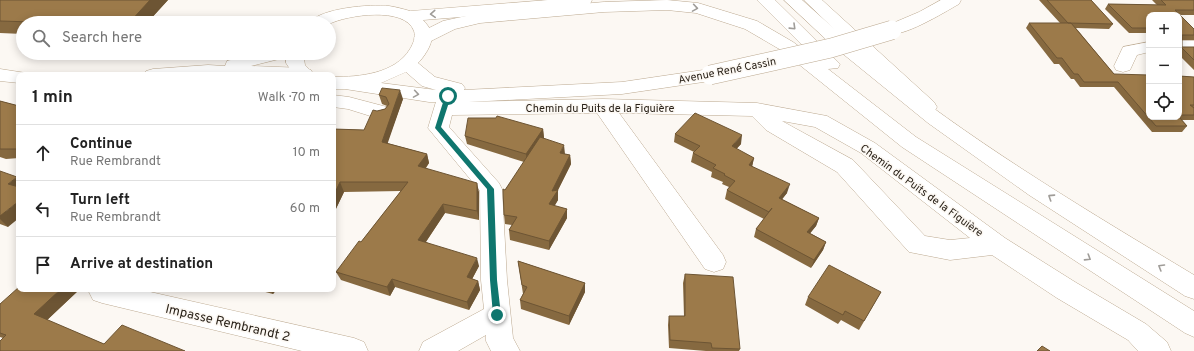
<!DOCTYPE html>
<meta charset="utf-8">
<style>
:root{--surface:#fff;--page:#f6f6f6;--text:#222;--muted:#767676;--line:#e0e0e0}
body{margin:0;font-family:Overpass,sans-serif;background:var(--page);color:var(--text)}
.controls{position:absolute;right:12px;top:12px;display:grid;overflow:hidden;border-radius:8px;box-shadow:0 2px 10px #0003}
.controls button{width:36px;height:36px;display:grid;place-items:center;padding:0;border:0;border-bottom:1px solid var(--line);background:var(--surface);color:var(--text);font:20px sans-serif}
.stop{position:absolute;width:12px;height:12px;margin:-9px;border:3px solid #0f766e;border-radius:50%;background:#fff}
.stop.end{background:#0f766e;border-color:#fff;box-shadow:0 1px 4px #0008}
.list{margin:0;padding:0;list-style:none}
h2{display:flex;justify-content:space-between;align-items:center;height:52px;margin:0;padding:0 16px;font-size:17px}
h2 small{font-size:13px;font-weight:400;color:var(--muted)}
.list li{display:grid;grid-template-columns:26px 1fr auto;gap:12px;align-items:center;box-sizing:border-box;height:56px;padding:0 16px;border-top:1px solid var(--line)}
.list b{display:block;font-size:15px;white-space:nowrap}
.list p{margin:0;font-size:13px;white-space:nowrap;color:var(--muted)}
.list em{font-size:13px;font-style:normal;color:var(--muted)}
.icon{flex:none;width:22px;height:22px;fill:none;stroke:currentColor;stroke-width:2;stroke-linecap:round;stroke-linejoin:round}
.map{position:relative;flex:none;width:1194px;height:351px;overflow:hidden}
.search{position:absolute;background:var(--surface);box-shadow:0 2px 10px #0003;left:16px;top:16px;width:320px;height:44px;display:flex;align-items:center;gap:10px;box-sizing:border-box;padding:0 14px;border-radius:22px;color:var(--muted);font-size:15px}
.panel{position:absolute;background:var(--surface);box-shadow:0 2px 10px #0003;left:16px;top:72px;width:320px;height:220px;border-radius:8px}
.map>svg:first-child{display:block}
</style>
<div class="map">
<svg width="1194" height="351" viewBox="0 0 1194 351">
<rect width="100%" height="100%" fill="#fcf8f3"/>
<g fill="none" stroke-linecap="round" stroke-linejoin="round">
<defs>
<path id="street" d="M1179,41H1194V51H1179Z
M1149,42V52L1137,55L1130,70L1123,72L1116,70L1114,66L1123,47Z
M259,53H290L287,57L251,66L304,68L311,70L313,74L144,75L146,71L153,69L208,65L225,66L227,61Z
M0,69L26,73L27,75H19V83L0,81Z
M448,89L455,91L458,95L456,102L603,99L757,103L827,116L875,143L1005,238L1075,282L1146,324L1167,342L1171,351H1138L1128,340L1057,298L992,255L950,260L909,252L837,172L766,130L752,116L619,113L723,255L726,262L723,269L714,272L705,269L597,113L452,115L449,127L499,183L502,189L507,280L513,338L520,351H491L486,341V335L458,351H419L423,342L484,309L481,280L480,191L428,128L438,95L441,91ZM782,121L815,127L861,153L970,238L950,240L925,236L853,160Z
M333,95L349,97L387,107L390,112L387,117L380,119L348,109L333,107Z
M91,289H137L354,338L364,342L368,351H302L102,303L93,300L89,292Z"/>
<path id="secondary" d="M548,0H592L590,4L584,5L548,10L423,20C426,23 429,27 431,31C435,41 425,56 418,63L435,77L462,84L465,88L464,90L622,82L710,69L717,71L719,75L717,79L710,81L622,94L469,102H429L345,89H333V77C359,77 395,74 410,49C413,44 416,37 414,31C405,6 347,15 329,24V23H309C320,8 371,4 389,6C396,7 403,9 410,11ZM406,72L422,86L436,90L381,83Z
M804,0H822L934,102L937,107L934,112L927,114L920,112Z
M941,0H961L959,4C943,13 903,38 886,34L883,30L886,26L919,12Z
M285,53H303L305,65L315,75H294L286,63Z"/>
<path id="highway" d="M667,0L698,3L757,21L793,42L816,59L757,0H775L840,64L838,68L828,69L916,137L1194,311V337L1185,333L902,147L781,50L745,29L696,13L667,10L604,12L480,23L455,29L429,42L423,43L417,42L414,38L417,34L443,21L480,13L604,2Z
M784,0H802C831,26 861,52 892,77C987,151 1091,213 1194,275V299L1185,296L1029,195L928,123L832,45Z"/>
</defs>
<use href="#street" stroke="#bca990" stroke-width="1"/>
<use href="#secondary" stroke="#bca990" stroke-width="1"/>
<use href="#highway" stroke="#bca990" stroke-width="1"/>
<use href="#street" fill="#fff" fill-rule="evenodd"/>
<use href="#secondary" fill="#fff" fill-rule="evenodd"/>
<use href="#highway" fill="#fff" fill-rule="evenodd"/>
<defs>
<path id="secondary-bridge" d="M710,75L831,48L892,30"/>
</defs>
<use href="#secondary-bridge" stroke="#bca990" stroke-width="20" stroke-linecap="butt"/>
<use href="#secondary-bridge" stroke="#fff" stroke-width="19"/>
</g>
<path fill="#866940" d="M0,0H168L147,23H23V34L0,33Z
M1039,0H1091L1113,24L1109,29L1076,28L1114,74L1179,117V76L1194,77V120H1182L1187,126L1182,132H1152L1114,87H1080L1074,79H1071L1059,64H1054L1026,28L1029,23H1060Z
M1152,0H1194V15H1180L1194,29V40H1182V47H1194V70L1179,55V15H1149V33H1129L1105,9L1108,4L1157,5Z
M379,95L403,99L387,143L427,154L429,163L426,168L479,192V220L445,213L426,242L479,266L472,279L478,281L480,290L469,310L395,287L390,296L341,280L336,272L361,242L401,191L344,192L333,215V129L364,130L377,111L385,109L387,106L382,104Z
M0,101L19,106V158L6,159L0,157Z
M543,129L544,138L565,154L570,155L571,164L558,190V200L554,206L567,209V218L549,250L510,240L509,230L512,225L505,224L504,215L505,190L524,162L467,144L465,136Z
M675,134L741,144L736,149L754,158L752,166L787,193L782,199L819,218L816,226L810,233L826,242L823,250L811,268L754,237L756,229L764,219L725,199L727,190L729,187L722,184L723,182L711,177L712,172L691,162L693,153L694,152L674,142Z
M0,171L8,227L0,224Z
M518,261L585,283V292L569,325L521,309L520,300L523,294Z
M685,274L740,349L739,351H706L669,348L668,325L669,316H684L683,283Z
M80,289L47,320L104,344L185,351L3,338L0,337V304Z
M254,289H277L273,294Z
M881,292L859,330L841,320L838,324L805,305L808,297Z"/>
<path fill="#6d5534" d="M150,0H168L147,23H129Z
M400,90L403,99L385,151L382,142Z
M543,129L544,138L527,163L526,154Z
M742,135L741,144L731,155L732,146Z
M564,145L565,154L560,153Z
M427,154L429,163L420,175L418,166Z
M570,155L571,164L558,190V200L550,214L549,204L552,191Z
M754,158L752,167L749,165Z
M17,177L19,179V191L8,184Z
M340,182L344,192L333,215V197Z
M477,183L479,192V220L477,211Z
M790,184L787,193L776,207L779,198Z
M19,201V218L8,227L0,219V216Z
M443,204L445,213L421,249L418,240Z
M567,209V218L549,250V241Z
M819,218L816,226L804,241L807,232Z
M826,242L823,250L811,268L814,260Z
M477,258L479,266L469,285L467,277Z
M392,279L395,287L390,296L387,287Z
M478,281L480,290L469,310L467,302Z
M585,283V292L569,325V316Z
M61,289H80L44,323L34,314Z
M269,289H277L273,294Z"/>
<path fill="#9c7a4a" stroke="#6d5534" d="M0,0H150L129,23H65L0,21Z
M1047,0H1091L1113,24L1068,23Z
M1161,0H1194V10H1175L1194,29V35H1182V47H1194V60L1179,45V15H1149V28H1132L1108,4L1166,5Z
M1029,23H1071L1114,74L1149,75V117H1179L1187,126H1156L1118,82H1084L1078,74H1074L1062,58H1057Z
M1179,76L1194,77V105H1190L1194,108V115H1179Z
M382,88L400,90L382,142L427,154L418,166L477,183V211L443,204L418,240L477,258L467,277L478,281L467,302L392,279L387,287L336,272L359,241L361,242L408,182H340L333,197V129L364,130L373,110L377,111L385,109L389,104L386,97L379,95Z
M0,101L19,106V149H0Z
M695,113L742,135L732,146L754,158L749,165L790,184L779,198L819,218L807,232L826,242L814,260L756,229L772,208L769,212L727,190L735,181L724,175L725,174L713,168L716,165L693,153L700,146L675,134Z
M497,116L543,129L526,154L465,136L468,118H496Z
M540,137L564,145L560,153L570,155L552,191L558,190L549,204L567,209L549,241L509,230L517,217L504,215L503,189L505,190Z
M0,171L17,177L8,184L19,187V201L0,216Z
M518,261L585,283L569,316L520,300L527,287L522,285Z
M829,265L881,292L864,321L845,311L843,315L808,297Z
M685,274L733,277L740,349L712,348L711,343L670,340L669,316H685Z
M19,287V289H61L34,314L104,344L122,325L185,351H0V341L6,335L0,333V304Z
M1042,346L1050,351H1037Z"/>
<defs><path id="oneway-chevron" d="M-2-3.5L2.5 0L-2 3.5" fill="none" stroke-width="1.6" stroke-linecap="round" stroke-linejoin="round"/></defs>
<g stroke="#9f9c98">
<use href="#oneway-chevron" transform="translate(695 8) rotate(9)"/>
<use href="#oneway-chevron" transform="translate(433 14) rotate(176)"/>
<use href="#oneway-chevron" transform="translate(793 27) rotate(44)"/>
<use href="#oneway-chevron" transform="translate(416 94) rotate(9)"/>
<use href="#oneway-chevron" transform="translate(1051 197) rotate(-147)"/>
<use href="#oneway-chevron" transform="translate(1088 258) rotate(32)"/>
<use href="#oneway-chevron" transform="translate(1161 267) rotate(-149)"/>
</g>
<path fill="#0f766e" d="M448,94L451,96L441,127L494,189L497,280L501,315L497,319L493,315L490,280L487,189L435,128L445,96Z"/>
<g text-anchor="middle" stroke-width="3" stroke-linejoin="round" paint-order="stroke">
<g font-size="11" fill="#2a2219" stroke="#fcf8f3">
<text transform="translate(727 70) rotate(-11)" y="4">Avenue René Cassin</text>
<text x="600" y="112">Chemin du Puits de la Figuière</text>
<text transform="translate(922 190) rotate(36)" y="4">Chemin du Puits de la Figuière</text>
</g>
<g font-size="13" fill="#2a2219" stroke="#fcf8f3">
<text transform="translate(228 322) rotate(13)" y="5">Impasse Rembrandt 2</text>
</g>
</g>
</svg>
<div class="controls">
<button>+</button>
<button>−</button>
<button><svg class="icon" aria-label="locate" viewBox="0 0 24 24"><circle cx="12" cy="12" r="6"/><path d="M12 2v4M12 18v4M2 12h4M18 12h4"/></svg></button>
</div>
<div class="stop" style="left:448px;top:96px"></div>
<div class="stop end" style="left:497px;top:315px"></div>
<div class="search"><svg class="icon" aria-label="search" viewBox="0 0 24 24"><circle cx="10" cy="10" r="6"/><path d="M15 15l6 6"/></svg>Search here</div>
<section class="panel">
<h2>1 min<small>Walk · 70 m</small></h2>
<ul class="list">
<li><svg class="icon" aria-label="ahead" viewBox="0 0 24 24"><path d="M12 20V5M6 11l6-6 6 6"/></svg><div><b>Continue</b><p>Rue Rembrandt</p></div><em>10 m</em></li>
<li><svg class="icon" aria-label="left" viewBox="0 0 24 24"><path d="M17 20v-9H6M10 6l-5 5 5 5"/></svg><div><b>Turn left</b><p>Rue Rembrandt</p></div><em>60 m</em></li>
<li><svg class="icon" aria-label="arrive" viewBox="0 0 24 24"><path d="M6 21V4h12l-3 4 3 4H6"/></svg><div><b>Arrive at destination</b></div></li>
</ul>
</section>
</div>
